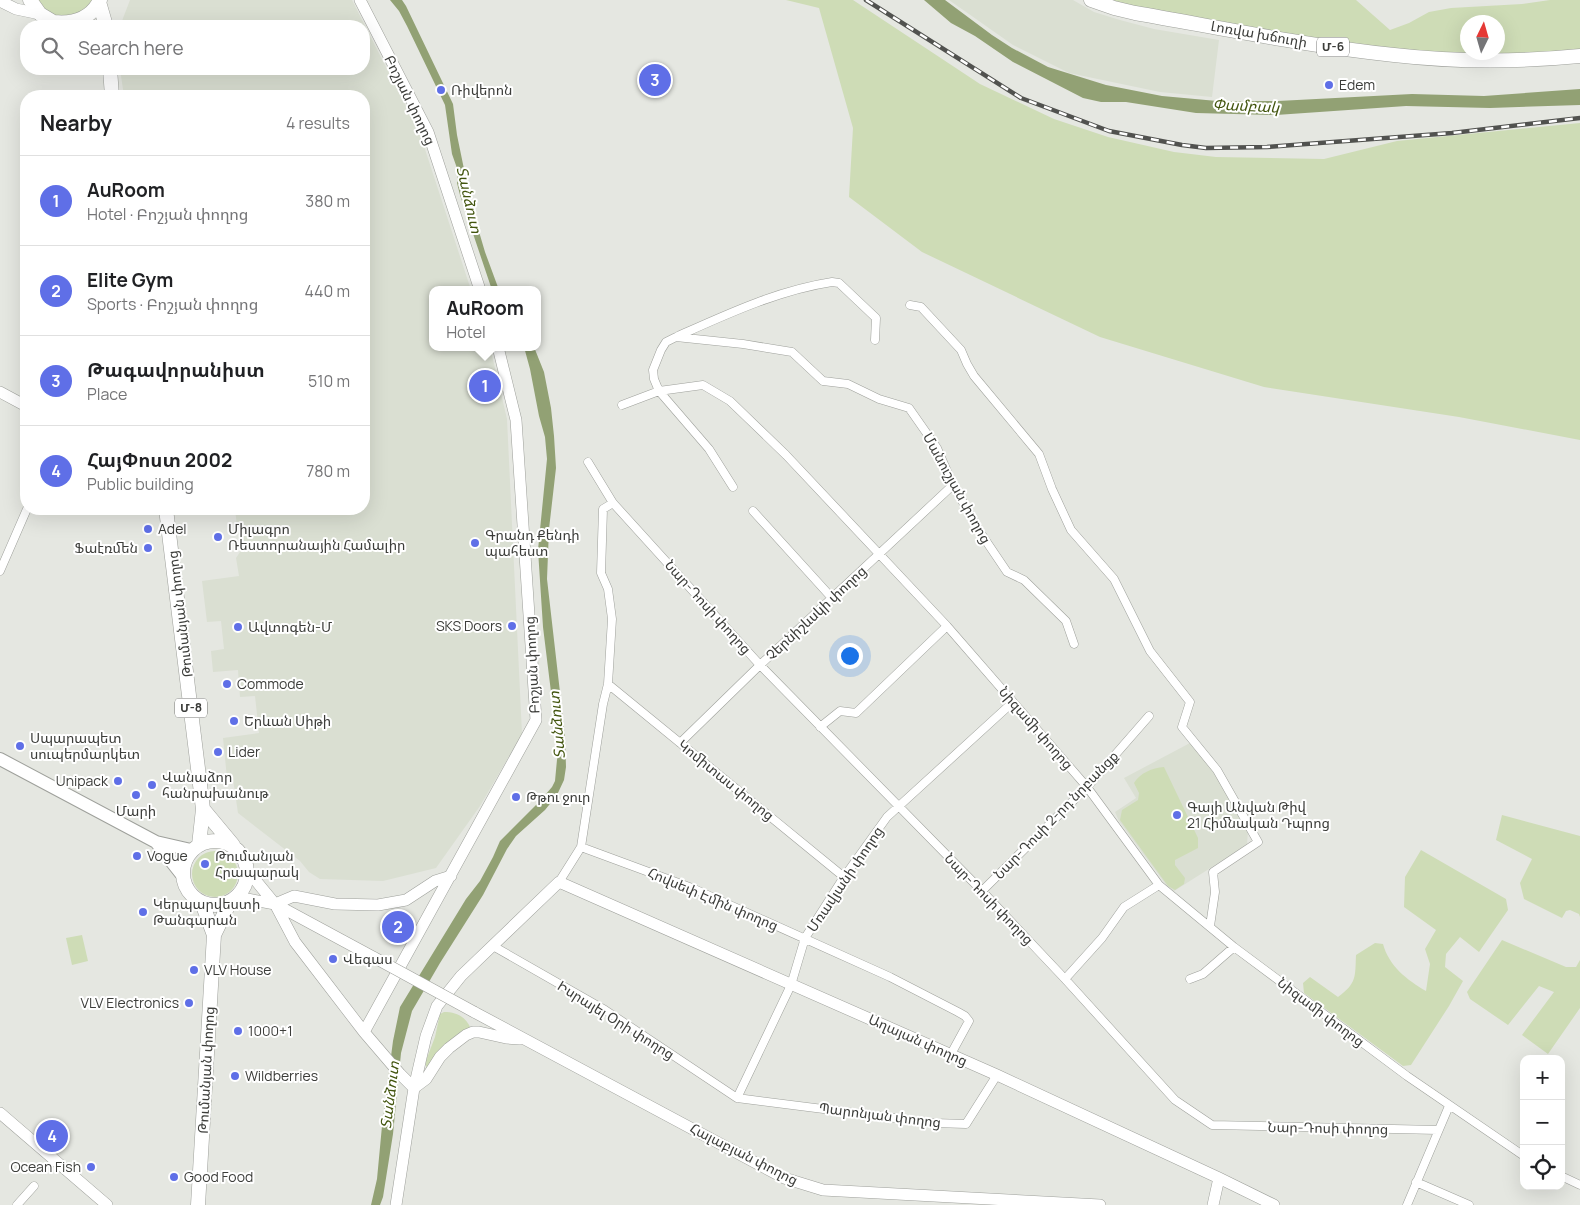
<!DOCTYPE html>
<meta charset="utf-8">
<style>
:root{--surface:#fff;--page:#f2f2f2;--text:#202124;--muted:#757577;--line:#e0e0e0;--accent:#5f6fe7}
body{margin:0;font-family:Manrope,"Noto Sans Armenian",sans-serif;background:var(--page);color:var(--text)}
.controls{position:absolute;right:15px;bottom:15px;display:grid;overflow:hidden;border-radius:10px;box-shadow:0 5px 20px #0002}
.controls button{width:45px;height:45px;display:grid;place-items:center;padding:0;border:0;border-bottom:1px solid var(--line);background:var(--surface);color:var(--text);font:25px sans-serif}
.compass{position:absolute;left:1460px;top:15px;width:45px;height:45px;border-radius:50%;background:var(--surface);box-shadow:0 5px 20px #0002;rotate:5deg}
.you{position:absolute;left:849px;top:655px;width:18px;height:18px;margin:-12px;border:4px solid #fff;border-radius:50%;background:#1a73e8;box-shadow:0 0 0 8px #1a73e833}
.badge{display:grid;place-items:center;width:32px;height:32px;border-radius:50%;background:var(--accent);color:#fff;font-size:16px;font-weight:700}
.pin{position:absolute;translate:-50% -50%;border:2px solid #fff;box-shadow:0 1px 5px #0006}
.popup{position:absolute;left:429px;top:286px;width:112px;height:65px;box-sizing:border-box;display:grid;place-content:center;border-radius:10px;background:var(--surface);filter:drop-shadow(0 1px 4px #0005);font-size:16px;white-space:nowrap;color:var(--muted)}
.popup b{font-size:19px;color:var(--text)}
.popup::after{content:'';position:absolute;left:50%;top:100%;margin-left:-10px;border:10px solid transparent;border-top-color:var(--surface)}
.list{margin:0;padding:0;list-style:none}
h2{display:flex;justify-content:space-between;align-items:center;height:65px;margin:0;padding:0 20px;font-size:21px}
h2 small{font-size:16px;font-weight:400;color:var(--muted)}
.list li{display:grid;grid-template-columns:32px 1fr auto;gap:15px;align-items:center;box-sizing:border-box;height:90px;padding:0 20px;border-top:1px solid var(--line)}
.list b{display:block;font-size:19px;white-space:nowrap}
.list p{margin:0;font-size:16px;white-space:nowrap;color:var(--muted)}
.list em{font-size:16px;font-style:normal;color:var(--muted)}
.icon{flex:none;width:28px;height:28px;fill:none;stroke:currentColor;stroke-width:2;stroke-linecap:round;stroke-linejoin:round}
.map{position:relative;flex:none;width:1580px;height:1205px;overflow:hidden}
.search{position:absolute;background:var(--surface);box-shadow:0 5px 20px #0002;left:20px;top:20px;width:350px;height:55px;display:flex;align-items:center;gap:12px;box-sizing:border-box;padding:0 18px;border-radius:20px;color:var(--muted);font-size:19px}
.panel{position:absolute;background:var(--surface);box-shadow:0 5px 20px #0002;left:20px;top:90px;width:350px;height:425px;border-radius:20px}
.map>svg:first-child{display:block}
</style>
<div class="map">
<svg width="1580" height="1205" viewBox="0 0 1580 1205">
<rect width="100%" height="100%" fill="#e5e7e1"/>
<path fill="#dadfd2" d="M130,0H352L420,134L471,290H432V347H490L507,419L522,734L480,806L436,868L383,881L320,879L309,872L300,861L238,813L233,779L227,778L223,738L259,733L255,696L240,697L238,670L213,672L211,651L224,649L221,621L207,622L202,581L239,576L236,558L240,552L235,509H364V96H124L120,69H364V26H120Z
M949,0H1073L1094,12L1120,20L1154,29L1219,40L1212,97L1160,92L1069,73L1013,45Z
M1190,743L1214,773L1248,830L1247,845L1174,891L1167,886L1119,821L1115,812L1136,798L1124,778Z"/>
<path fill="#cedcb6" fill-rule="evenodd" d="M37,0H95L84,13L62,18L51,14L42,8Z
M786,0H853L980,84L1054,119L1108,137L1174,152L1216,157L1324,159L1397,141L1580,123V440L1459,417L1264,387L1100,337L922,252L849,197L853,128L819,8Z
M1108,0H1356L1390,30L1409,23L1429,12L1451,8L1522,4L1550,0H1580V52L1550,55L1397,53L1129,6ZM1468,22H1498V52H1468Z
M1164,767L1198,838V848L1175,860V865L1185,878L1184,884L1175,890L1168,886L1120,820L1122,810L1138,800L1139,793L1134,783C1140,773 1152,768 1164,767Z
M1502,815L1580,836V917L1579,914L1570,910L1566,911L1562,918L1524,899L1520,883L1532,859L1496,840Z
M1421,850L1506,899L1508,910L1479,952L1460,937L1446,954L1445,967L1463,981L1449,1006L1411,1065L1403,1066L1304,993L1303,983L1310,977L1338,997C1357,983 1355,977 1356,955L1375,943L1383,944C1389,966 1407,980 1426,991L1430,964L1425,949L1436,930L1404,907L1405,877Z
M192 874a23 23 0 1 1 46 0a23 23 0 1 1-46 0Z
M82,935L88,961L72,965L66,938Z
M1502,940L1566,967H1576L1580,960V1008L1548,1054L1522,1035L1554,992L1539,986L1508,1025L1470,999L1467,992Z
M444,1012C457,1012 466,1017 471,1029L427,1069L425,1063L435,1037L440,1014Z"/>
<path fill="#92a174" d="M390,0H402L406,6L453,104L457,135L472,208L485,252L499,290H492L460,195L457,183L458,171L452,154L445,105L407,26L399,11Z
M924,0H945L992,35L1012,48L1048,67L1106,85L1162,96L1217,101H1278L1412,94L1484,96L1580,89V105L1490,108L1406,106L1276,115L1196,113L1126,102H1101L1083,98L1013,62L975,36L951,23Z
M524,347H534L544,372L551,408L554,436L556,468L549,529L547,579L565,736L566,767L564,780L557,795L545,810L516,836L507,849L483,895L440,963L412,1011L401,1053L393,1134L383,1197L380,1205H371L377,1179L382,1126L393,1041L400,1007L466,899L480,881L493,857L500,841L539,802L552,787L555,781L558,749L543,627L538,550L547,459L545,437L539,416L530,369Z"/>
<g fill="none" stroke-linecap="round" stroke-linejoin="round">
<defs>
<path id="street" d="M910,305L921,307L961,350L967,364L974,376L1039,454L1052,489L1071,530L1114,579L1150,651L1190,702L1182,727L1217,770L1258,842L1213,872L1215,892L1210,926
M678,336C727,314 779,290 832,282L839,283L876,318L875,340
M622,405L659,391L703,385L730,401L786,455L947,626L1087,787L1159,885L1234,947L1293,991L1407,1076L1524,1156
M588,462L613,503L760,665L982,891L1065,979L1175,1100L1212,1125L1438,1130
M733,487L709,449L659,391L654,379L653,370L661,350L666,342L676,337L743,344L792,352L823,381L848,384L879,399L909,408L937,448L953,485L980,532L1007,572L1024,580L1066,621L1074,644
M753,511L832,598
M0,571L27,509
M608,684L844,877
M820,727L840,711L856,713L947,626
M680,743L760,665L953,485
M581,847L692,888L890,977L958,1012L965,1016L969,1021L951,1054
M559,882L581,847L603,704L608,684L612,619L608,589L601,573L603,509L613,503
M982,891L1087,787L1149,716
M493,946L605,1010L737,1098L934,1123L966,1124L997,1075
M1065,979L1102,938L1124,907L1159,885
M1190,979L1203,974L1234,947
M737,1098L791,985L805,938L844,877L887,817L1013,702
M1561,1176L1580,1185
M1416,1182L1469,1205
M17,1205L34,1186
M1407,1205L1449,1106"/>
<path id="secondary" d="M360,0L428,132L480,290
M0,1L16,9L40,14
M0,392L26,406
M247,870L275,904L295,942L364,1032L400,1074L414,1088
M236,897L275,904L375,958
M275,904L294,896L335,904L378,905L406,900L435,881L451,876
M474,1012L784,1178L823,1190L1100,1205
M364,1032L536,720L516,420L498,347
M414,1088L426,1079L440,1057L449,1048L466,1035L473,1032H479L506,1038L520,1039
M0,1113L107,1205
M396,1205L414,1088L426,1036L437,1006L461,976L559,882L997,1075L1219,1178L1274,1205
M1213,1205L1219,1178"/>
<path id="primary" d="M0,759L156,842L191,850
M156,842L182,875"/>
<path id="highway" d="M30,0L40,14L60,26
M1091,0L1114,8L1135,13C1221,28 1307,46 1394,55C1455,62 1519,62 1580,56
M99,2L106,26
M54,22C74,24 91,19 100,0
M110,69L112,96
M166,509L203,809L199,845
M203,809L233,845
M183 873a32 32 0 1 1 64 0a32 32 0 1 1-64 0Z
M202,903L214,935
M198,1205L214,935L230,902"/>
</defs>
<use href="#street" stroke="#9ea09b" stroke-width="9"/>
<use href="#secondary" stroke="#9ea09b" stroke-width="12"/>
<use href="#primary" stroke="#9ea09b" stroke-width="14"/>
<use href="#highway" stroke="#9ea09b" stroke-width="15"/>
<use href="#street" stroke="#fff" stroke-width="8"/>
<use href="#secondary" stroke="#fff" stroke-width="11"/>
<use href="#primary" stroke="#fff" stroke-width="12"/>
<use href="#highway" stroke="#fff" stroke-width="14"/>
<defs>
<path id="rail" d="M866,0L1021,98L1109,131L1182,145L1206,148L1267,147L1452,133L1580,118"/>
</defs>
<use href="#rail" stroke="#51524f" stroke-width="4.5"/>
<use href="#rail" stroke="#fff" stroke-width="2.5" stroke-dasharray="8" stroke-linecap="butt"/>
<defs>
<path id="secondary-bridge" d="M375,958L474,1012"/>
</defs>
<use href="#secondary-bridge" stroke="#9ea09b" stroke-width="12" stroke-linecap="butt"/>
<use href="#secondary-bridge" stroke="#fff" stroke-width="11"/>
</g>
<g fill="#5f6fe7" stroke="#fff" stroke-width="2">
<circle cx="1329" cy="85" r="5"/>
<circle cx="441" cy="90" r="5"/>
<circle cx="148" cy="529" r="5"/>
<circle cx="218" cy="537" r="5"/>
<circle cx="475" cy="543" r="5"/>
<circle cx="148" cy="548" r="5"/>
<circle cx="512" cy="626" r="5"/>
<circle cx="238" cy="627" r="5"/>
<circle cx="227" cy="684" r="5"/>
<circle cx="234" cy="721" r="5"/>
<circle cx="20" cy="746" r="5"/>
<circle cx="218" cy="752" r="5"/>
<circle cx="118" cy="781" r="5"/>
<circle cx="152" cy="785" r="5"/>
<circle cx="136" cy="795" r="5"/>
<circle cx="516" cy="797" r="5"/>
<circle cx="1177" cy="815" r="5"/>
<circle cx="137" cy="856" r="5"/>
<circle cx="205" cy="864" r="5"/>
<circle cx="143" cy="912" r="5"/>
<circle cx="333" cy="959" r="5"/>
<circle cx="194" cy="970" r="5"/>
<circle cx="189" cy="1003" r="5"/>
<circle cx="238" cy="1031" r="5"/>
<circle cx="235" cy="1076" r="5"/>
<circle cx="91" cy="1167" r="5"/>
<circle cx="174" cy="1177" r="5"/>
</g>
<g text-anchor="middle" stroke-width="4" stroke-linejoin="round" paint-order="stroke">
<g fill="#fff" stroke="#767775" stroke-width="1">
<rect x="1317" y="37.5" width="32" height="19" rx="4"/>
<rect x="175" y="698.5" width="32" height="19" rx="4"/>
</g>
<g font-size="12" font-weight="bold" fill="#3c3d3a">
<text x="1333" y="51">Մ-6</text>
<text x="191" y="712">Մ-8</text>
</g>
<g font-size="14" fill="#3c3d3a" stroke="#fff">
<text transform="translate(1259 34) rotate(10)" y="5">Լոռվա խճուղի</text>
<text transform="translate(410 100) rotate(64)" y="5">Բոշյան փողոց</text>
<text transform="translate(957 488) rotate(61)" y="5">Մանուշյան փողոց</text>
<text transform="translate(708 607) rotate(48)" y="5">Նար-Դոսի փողոց</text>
<text transform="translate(816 613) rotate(-43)" y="5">Չերնիշևսկի փողոց</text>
<text transform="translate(180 614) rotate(-97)" y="5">Թումանյան փողոց</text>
<text transform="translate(532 665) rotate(-93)" y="5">Բոշյան փողոց</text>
<text transform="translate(1036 728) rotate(49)" y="5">Նիզամի փողոց</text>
<text transform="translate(726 780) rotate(39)" y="5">Կոմիտաս փողոց</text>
<text transform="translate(1056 815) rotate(-46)" y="5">Նար-Դոսի 2-րդ նրբանցք</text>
<text transform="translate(845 879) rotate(-56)" y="5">Մռավյանի փողոց</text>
<text transform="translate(713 899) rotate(23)" y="5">Հովսեփ Էմին փողոց</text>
<text transform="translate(989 899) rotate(46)" y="5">Նար-Դոսի փողոց</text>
<text transform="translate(1321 1012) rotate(37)" y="5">Նիզամի փողոց</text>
<text transform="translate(616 1020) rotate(32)" y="5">Իսրայել Օրի փողոց</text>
<text transform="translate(918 1040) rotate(24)" y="5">Աղայան փողոց</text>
<text transform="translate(206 1070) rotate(-87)" y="5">Թումանյան փողոց</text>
<text transform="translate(880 1115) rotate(7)" y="5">Պարոնյան փողոց</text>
<text transform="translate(1328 1128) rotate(1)" y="5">Նար-Դոսի փողոց</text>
<text transform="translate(744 1154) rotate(27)" y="5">Հալաբյան փողոց</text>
</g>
<g font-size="14" fill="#3c3d3a" stroke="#fff" text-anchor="start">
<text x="1339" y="90">Edem</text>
<text x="451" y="95">Ռիվերոն</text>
<text x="158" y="534">Adel</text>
<text x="228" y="534">Միլագրո<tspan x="228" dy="16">Ռեստորանային Համալիր</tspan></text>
<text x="485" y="540">Գրանդ Քենդի<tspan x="485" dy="16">պահեստ</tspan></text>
<text x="138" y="553" text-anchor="end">Ֆաէռմեն</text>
<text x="502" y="631" text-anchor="end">SKS Doors</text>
<text x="248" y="632">Ավտոգեն-Մ</text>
<text x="237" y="689">Commode</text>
<text x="244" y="726">Երևան Սիթի</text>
<text x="30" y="743">Սպարապետ<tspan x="30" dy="16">սուպերմարկետ</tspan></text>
<text x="228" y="757">Lider</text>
<text x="162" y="782">Վանաձոր<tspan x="162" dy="16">հանրախանութ</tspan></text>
<text x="108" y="786" text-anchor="end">Unipack</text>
<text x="526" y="802">Թթու ջուր</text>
<text x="1187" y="812">Գայի Անվան Թիվ<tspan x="1187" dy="16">21 Հիմնական Դպրոց</tspan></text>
<text x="136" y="816" text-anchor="middle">Մարի</text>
<text x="147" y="861">Vogue</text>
<text x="215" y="861">Թումանյան<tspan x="215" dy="16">Հրապարակ</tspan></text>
<text x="153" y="909">Կերպարվեստի<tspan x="153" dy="16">Թանգարան</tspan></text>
<text x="343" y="964">Վեգաս</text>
<text x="204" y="975">VLV House</text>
<text x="179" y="1008" text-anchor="end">VLV Electronics</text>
<text x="248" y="1036">1000+1</text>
<text x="245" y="1081">Wildberries</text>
<text x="81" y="1172" text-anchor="end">Ocean Fish</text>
<text x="184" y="1182">Good Food</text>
</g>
<g font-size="15" font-style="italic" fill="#42550e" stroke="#fff">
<text transform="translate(1246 106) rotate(3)" y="5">Փամբակ</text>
<text transform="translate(469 200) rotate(77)" y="5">Տանձուտ</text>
<text transform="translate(557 725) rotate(-95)" y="5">Տանձուտ</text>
<text transform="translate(390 1095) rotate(-83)" y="5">Տանձուտ</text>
</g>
</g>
</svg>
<div class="controls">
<button>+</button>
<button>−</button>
<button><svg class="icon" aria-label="locate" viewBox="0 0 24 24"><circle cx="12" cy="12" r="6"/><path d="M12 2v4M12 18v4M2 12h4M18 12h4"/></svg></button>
</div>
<svg class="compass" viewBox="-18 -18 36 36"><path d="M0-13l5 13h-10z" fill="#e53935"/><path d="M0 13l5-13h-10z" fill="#757577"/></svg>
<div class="you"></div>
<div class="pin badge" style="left:485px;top:386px">1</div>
<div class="popup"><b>AuRoom</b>Hotel</div>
<div class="pin badge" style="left:398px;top:927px">2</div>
<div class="pin badge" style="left:655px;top:80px">3</div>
<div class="pin badge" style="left:52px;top:1136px">4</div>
<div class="search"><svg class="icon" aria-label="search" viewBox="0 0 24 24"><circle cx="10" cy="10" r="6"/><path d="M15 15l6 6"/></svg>Search here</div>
<section class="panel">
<h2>Nearby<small>4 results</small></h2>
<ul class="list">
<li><span class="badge">1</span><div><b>AuRoom</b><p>Hotel · Բոշյան փողոց</p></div><em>380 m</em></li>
<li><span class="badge">2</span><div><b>Elite Gym</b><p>Sports · Բոշյան փողոց</p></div><em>440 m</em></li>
<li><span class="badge">3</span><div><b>Թագավորանիստ</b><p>Place</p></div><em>510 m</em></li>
<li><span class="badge">4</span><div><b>ՀայՓոստ 2002</b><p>Public building</p></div><em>780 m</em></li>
</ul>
</section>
</div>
